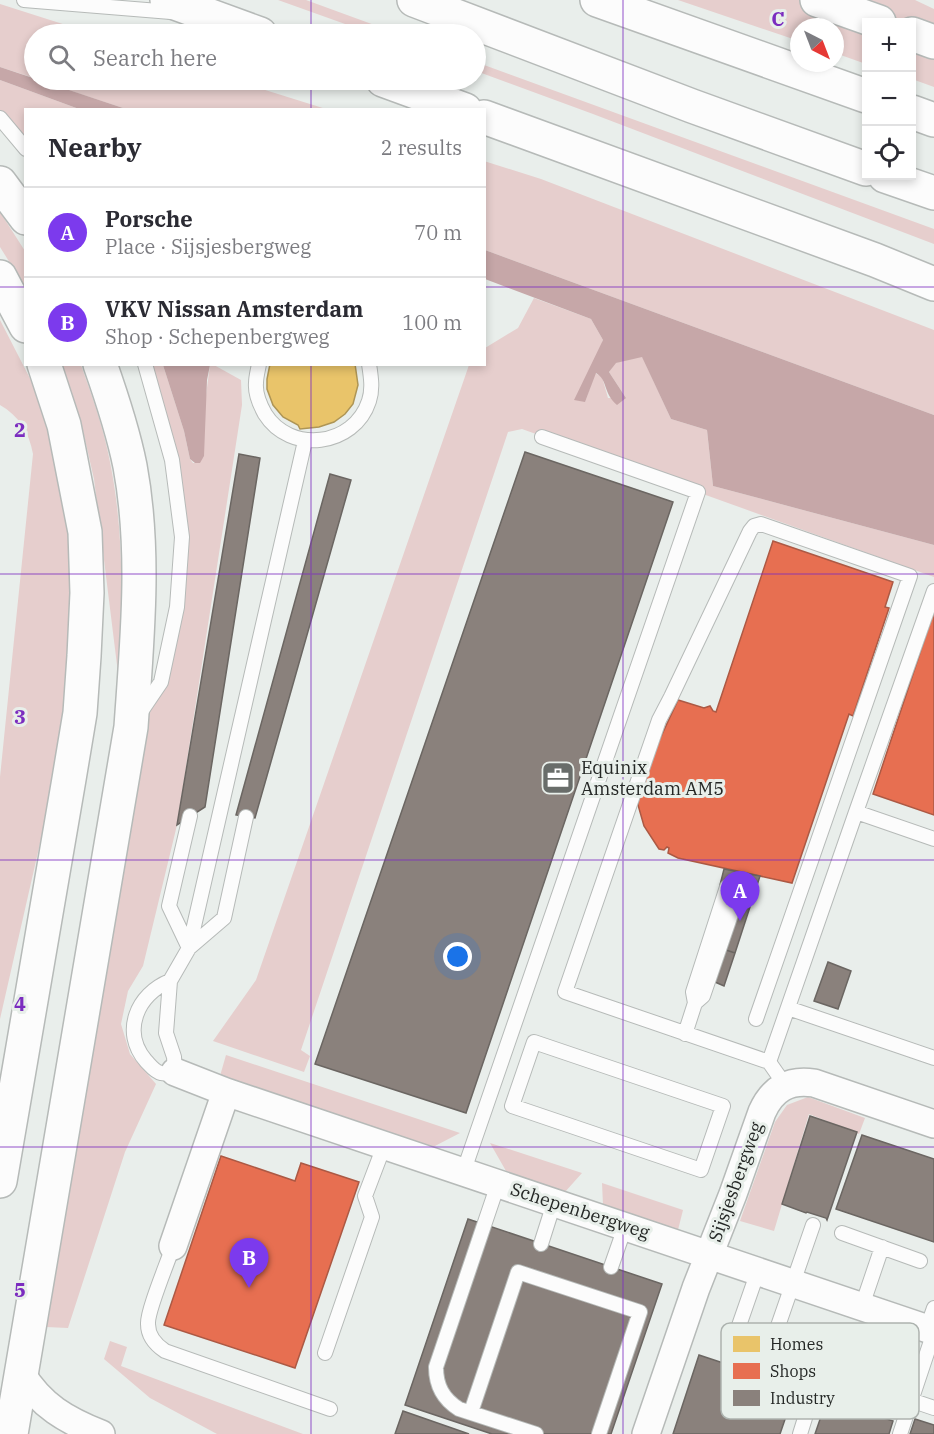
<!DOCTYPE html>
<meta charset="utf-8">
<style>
:root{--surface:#fff;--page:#f2f2f3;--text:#2b2b33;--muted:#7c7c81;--line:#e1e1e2;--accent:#7c3aed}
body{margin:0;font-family:"IBM Plex Serif",serif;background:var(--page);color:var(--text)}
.controls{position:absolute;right:18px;top:18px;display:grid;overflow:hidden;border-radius:0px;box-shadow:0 3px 9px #0003}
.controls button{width:54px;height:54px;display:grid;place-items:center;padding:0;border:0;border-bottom:2px solid var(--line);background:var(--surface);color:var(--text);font:30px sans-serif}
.compass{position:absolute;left:790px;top:18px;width:54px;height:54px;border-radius:50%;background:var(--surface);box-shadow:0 3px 9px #0003;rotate:138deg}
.you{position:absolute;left:458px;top:957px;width:21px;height:21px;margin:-15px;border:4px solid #fff;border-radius:50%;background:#1a73e8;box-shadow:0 0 0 9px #1a73e833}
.badge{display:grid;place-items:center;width:39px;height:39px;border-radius:50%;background:var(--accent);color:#fff;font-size:20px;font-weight:700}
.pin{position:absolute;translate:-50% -50px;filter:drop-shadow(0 2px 3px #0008)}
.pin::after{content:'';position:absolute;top:32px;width:21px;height:18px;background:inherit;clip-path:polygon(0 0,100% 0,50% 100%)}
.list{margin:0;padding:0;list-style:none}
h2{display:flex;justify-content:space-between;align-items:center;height:78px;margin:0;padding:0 24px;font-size:26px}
h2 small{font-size:20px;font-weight:400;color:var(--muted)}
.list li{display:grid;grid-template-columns:39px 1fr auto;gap:18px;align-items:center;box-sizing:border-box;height:90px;padding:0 24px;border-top:2px solid var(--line)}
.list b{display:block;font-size:22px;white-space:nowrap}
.list p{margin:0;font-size:20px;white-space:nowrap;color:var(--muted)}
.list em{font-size:20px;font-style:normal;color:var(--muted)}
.icon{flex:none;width:33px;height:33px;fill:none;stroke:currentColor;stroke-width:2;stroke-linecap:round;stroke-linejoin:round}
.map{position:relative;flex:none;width:934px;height:1434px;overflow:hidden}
.search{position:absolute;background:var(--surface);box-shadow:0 3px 9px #0003;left:24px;top:24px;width:462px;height:66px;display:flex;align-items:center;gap:15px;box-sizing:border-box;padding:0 21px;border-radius:33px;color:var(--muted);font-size:22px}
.panel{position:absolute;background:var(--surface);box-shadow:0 3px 9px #0003;left:24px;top:108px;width:462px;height:258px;border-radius:0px}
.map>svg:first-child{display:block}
</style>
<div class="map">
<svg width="934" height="1434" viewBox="0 0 934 1434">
<rect width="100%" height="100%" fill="#e9eeeb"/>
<path fill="#e6cecd" d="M278,0H306L399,34H373Z
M678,0H915L934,9V87L912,79V22H866V64L835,53V27H799V41Z
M0,4L94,34H34V78L0,67Z
M476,62L934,229V244L593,114L476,71Z
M0,80L79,109L26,110L25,144L0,114Z
M38,80H233L326,109H126Z
M484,161L541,179L934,330V415L485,250Z
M0,212L25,251V287L0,247Z
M534,298L591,319L603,340L585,402L595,373L602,377L608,398H626L609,372L615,363L642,356L671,419L707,430L713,486L934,545V577L522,429L508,432L301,1050L310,1056L304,1072L213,1041L256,980L469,365L484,364L485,348L518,328Z
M0,320L38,394L49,430L62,485L72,557L69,681L51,795L0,1019V777L33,454C29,432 19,416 0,405Z
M62,365H81C92,396 104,429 110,462C124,532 123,601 118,673L94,479L81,422Z
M150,365H163L184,431L190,459L193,463H197L210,365H214L241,380L242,405L177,825L143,966L128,991L121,1024L130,1054L156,1084L125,1152L68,1328L46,1327L152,701L185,587V524Z
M226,1055L460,1133L433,1147L220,1076Z
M808,1097L865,1118L859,1134L809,1114L774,1231L740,1221L775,1122L787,1105Z
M490,1143L582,1173L565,1192L506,1171Z
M602,1183L683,1210L678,1230L603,1205Z
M110,1341L127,1347L121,1366L303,1434H217L150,1398L104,1359Z"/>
<path fill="#c6a7a8" d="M0,67L126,109H79L0,80Z
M485,250L934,415V545L713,486L707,430L671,419L642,357L616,363L609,372L626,398L617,405C603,393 608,380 596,373L585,402L574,400L603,340L591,319L485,279Z
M163,365H210L207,380L204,456L200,463H195L190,459L184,431Z"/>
<path fill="#e9c46a" stroke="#ae9555" stroke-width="1.5" d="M270,364H355L358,385L353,404L345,414L334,422L319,427L300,429L298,425L283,417L273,405L267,389V379Z"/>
<path fill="#e76f51" stroke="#ac5944" stroke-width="1.5" d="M773,541L893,582L885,607L889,608L853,716L849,714L792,883L678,858L668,853L669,848L667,847L664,850L659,849L644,826L638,805V795L644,773L678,700L704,708L710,706L713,711L716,712Z
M934,611V815L873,794Z
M221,1156L295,1181L301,1163L359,1182L295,1368L164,1325Z"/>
<path fill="#8a817c" stroke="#6b6662" stroke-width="1.5" d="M525,452L673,502L466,1113L315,1064Z
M239,454L260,458L205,807L177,825Z
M330,474L351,480L255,818L236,815Z
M724,869L760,876L735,953L726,950L745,893L720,885Z
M726,950L735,953L724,986L715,982Z
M828,962L851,971L838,1009L814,1001Z
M810,1116L857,1132L827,1220L826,1218L807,1212L806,1213L782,1204Z
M862,1135L934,1159V1242L836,1209Z
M468,1219L662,1284L611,1434H492L405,1405Z
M699,1355L796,1387L780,1434H673Z
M827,1399L893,1421L889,1434H815Z
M403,1411L469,1434H395Z
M915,1419L934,1425V1434H910Z"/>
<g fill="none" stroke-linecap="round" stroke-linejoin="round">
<defs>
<path id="service" d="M24,0L171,12
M0,118L26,149
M259,364C258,370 256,377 256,383C255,394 260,405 265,414C290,454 354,447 369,401C373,389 371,377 369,364
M140,713L161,682L177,607L182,537L172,460L145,364
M856,812L934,591
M190,816L169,906L189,948L224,918L246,817
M170,981C137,994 121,1032 146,1061C150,1065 155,1072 161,1073C165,1074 171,1073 175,1072L174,1057L166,1033L170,981L189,948L305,441
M695,1003L703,996L739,891
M788,1008L934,1058
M756,1019L910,576L761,524L754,526L750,531L671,697L659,720L565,992L769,1062
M685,1034L695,1003L693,992L727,887
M534,1042L723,1106L701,1170L512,1106Z
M785,1085L769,1062L856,812L934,839
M463,1173L698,492L542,437
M498,1184L436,1367C436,1386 443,1399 459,1409L536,1434
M842,1233L920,1261
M541,1244L554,1203
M173,1246C168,1262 147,1311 148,1324C148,1337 156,1345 165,1351L330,1409
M611,1267L625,1227
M758,1271L734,1340L934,1408
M862,1306L882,1247
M927,1328L934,1308
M769,1352L813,1225
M325,1353L372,1217L365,1196L384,1146
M471,1412L518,1272L640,1312L599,1434
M800,1434L820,1370
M900,1434L934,1332"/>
<path id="minor" d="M175,1072L226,1092L934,1331
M173,1246L226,1092
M21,1373C41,1406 66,1420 101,1434
M646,1434L696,1288L733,1194L762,1112C772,1089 789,1079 814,1083L934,1124"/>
<path id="motorway" d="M167,0L260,34
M414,0L692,106L866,169
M597,0L866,96
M817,0L879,22
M912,34L934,42
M383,80L465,110
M912,112L934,120
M484,117L875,260L934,284
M885,176L934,193
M0,183L26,218
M0,277L26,326
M0,1181L69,779L80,713L84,656L87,593L85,532L64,425L44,364
M11,1434L131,727C137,641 146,552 130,466C123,431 112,398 100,364"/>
</defs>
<use href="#service" stroke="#b6bab8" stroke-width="16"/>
<use href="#minor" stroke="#b6bab8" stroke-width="30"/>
<use href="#motorway" stroke="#b6bab8" stroke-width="36"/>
<use href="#service" stroke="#fcfcfc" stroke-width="14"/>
<use href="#minor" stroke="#fcfcfc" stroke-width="27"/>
<use href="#motorway" stroke="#fcfcfc" stroke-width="33"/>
</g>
<path fill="none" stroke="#7b2cbf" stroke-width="1.5" stroke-opacity="0.55" d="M311,0V34M623,0V1434M311,80V110M0,287H26M484,287H934M311,364V1434M0,574H934M0,860H934M0,1147H934"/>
<defs>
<symbol id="office-square" viewBox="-11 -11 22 22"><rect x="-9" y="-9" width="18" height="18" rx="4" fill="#696d6a" stroke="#e8efea"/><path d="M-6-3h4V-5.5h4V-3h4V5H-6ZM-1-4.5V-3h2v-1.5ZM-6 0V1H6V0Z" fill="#fff"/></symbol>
</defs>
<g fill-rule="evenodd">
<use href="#office-square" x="539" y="759" width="38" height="38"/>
</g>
<g text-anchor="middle" stroke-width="6" stroke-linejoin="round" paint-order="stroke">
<g font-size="18" fill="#242725" stroke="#e8efea" text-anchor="start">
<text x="581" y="774">Equinix<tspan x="581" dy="21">Amsterdam AM5</tspan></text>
</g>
<g font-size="18" fill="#242725" stroke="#e8efea">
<text transform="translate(736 1182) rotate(-70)" y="6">Sijsjesbergweg</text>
<text transform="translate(580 1211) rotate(18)" y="6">Schepenbergweg</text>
</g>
</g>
<rect x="721" y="1323" width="198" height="96" rx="9" fill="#e8efea" stroke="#adb3af" stroke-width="1.5"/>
<rect x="733" y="1336" width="27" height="16" fill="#e9c46a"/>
<rect x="733" y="1363" width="27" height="16" fill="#e76f51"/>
<rect x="733" y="1390" width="27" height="16" fill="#8a817c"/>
<g font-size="16" fill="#242725">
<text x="770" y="1350">Homes</text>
<text x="770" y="1377">Shops</text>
<text x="770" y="1404">Industry</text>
</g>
<g font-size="20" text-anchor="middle" font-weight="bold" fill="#7b2cbf" stroke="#e8efea" stroke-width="6" stroke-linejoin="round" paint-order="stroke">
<text x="778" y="26">C</text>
<text x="20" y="437">2</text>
<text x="20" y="724">3</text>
<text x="20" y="1011">4</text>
<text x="20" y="1297">5</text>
</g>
</svg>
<div class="controls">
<button>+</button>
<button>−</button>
<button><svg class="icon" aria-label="locate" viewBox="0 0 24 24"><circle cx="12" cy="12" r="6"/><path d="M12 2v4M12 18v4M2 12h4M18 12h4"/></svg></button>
</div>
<svg class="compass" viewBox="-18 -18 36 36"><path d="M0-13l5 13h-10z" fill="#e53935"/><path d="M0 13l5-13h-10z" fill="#7c7c81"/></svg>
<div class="you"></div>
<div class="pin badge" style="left:740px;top:921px">A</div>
<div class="pin badge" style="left:249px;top:1288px">B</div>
<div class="search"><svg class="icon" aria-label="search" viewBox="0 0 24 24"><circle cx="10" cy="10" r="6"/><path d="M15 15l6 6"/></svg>Search here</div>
<section class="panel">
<h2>Nearby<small>2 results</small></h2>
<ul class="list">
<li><span class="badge">A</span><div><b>Porsche</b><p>Place · Sijsjesbergweg</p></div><em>70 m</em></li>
<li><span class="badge">B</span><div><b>VKV Nissan Amsterdam</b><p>Shop · Schepenbergweg</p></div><em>100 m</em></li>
</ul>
</section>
</div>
